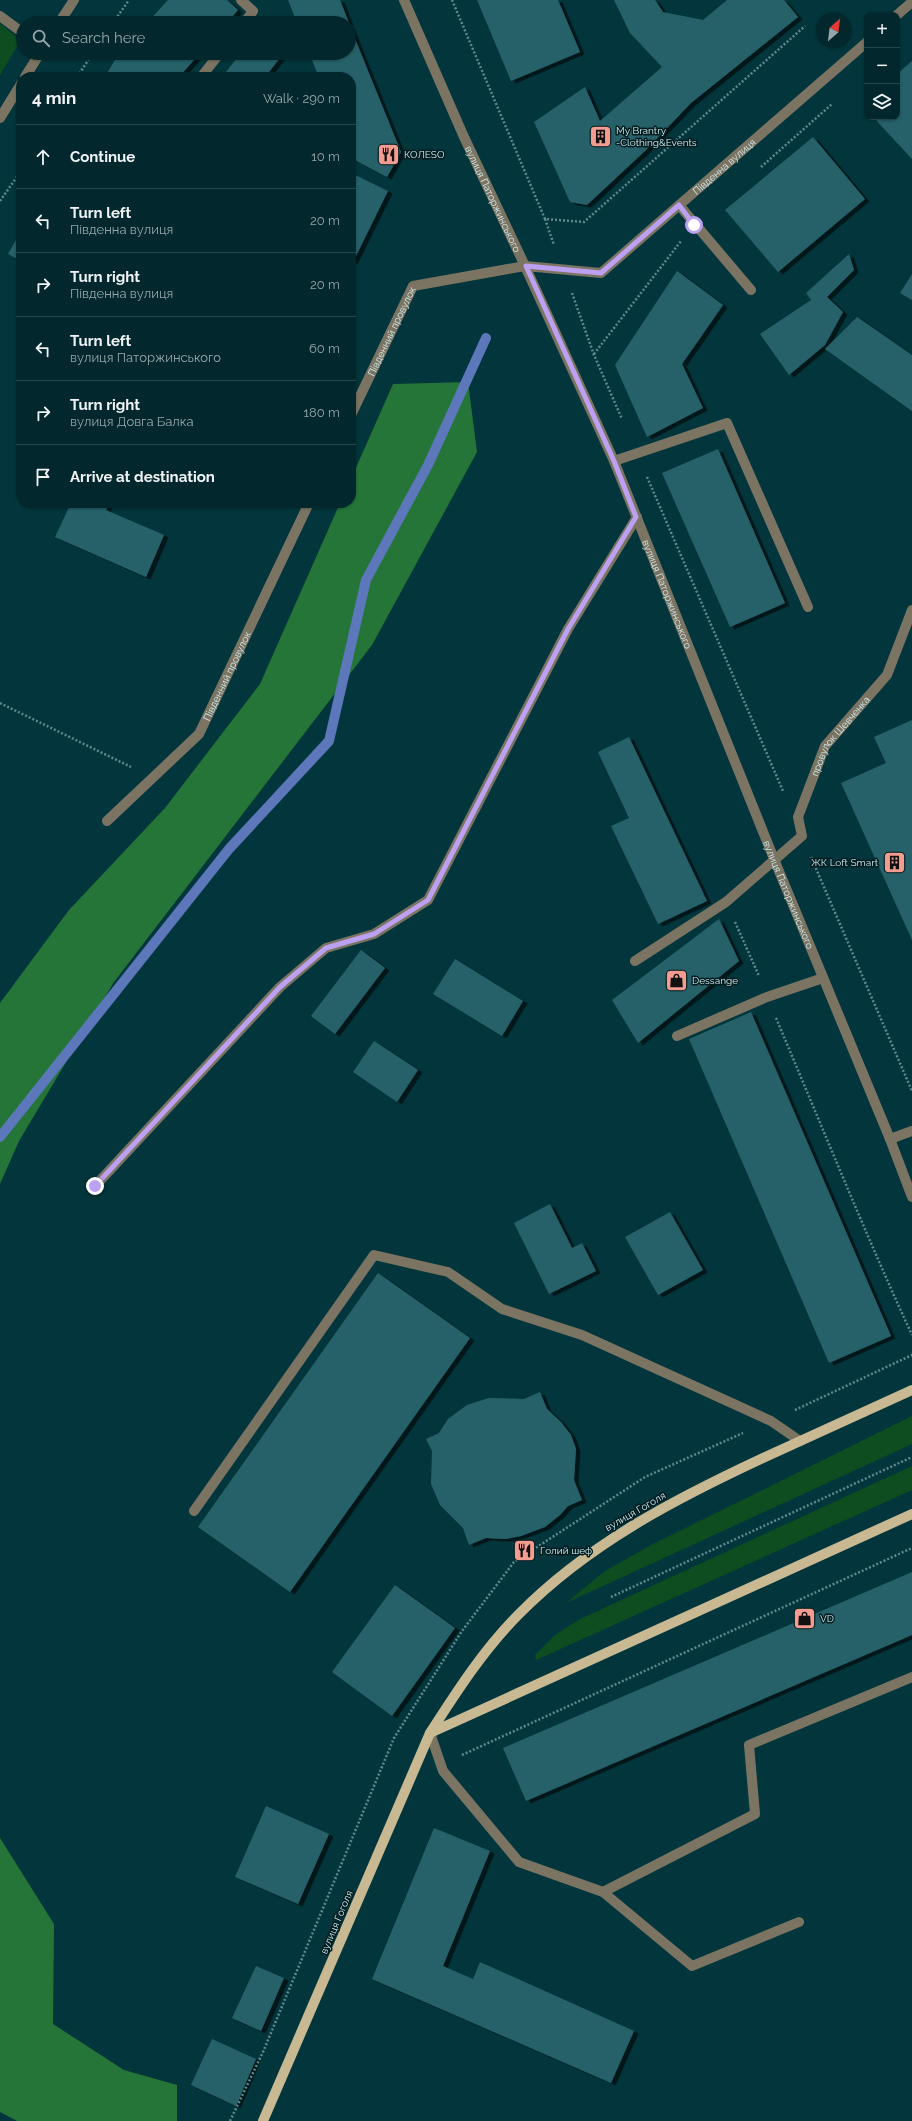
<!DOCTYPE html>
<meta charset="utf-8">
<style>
:root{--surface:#02282d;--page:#0c3035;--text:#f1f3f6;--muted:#96a6aa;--line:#234449}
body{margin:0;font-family:Raleway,sans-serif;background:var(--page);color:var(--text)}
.controls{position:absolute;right:12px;top:12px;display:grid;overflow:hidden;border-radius:8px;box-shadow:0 1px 3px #0004}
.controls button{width:36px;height:36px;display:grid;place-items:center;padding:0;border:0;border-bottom:1px solid var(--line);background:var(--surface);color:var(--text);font:20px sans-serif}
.compass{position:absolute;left:816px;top:12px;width:36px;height:36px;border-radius:50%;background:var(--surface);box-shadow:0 1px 3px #0004;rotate:28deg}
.stop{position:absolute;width:12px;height:12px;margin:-9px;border:3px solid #bca0f2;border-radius:50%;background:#fff}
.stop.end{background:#bca0f2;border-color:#fff;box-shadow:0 1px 4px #0008}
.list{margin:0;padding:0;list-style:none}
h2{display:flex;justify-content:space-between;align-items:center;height:52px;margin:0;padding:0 16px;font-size:17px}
h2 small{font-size:13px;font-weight:400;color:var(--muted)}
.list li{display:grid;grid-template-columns:26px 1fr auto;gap:12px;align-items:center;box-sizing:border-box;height:64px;padding:0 16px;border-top:1px solid var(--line)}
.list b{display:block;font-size:15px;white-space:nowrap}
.list p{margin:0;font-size:13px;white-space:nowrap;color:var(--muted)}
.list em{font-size:13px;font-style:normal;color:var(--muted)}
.icon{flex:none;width:22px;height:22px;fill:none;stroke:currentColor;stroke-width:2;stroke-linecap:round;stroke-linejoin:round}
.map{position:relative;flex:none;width:912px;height:2121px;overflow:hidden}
.search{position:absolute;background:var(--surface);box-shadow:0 1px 3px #0004;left:16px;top:16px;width:340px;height:44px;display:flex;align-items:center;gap:10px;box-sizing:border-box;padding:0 14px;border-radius:22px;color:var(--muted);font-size:15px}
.panel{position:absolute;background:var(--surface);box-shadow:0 1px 3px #0004;left:16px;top:72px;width:340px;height:436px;border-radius:16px}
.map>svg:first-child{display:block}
</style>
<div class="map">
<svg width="912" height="2121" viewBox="0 0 912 2121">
<defs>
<filter id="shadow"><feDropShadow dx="4.5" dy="2.5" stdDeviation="0" flood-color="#0009"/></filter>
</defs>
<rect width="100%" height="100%" fill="#02363c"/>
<path fill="#0d4d1f" d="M0,24L21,40L0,75Z
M912,1416V1444L566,1603L605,1571L653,1544Z
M912,1466V1490L536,1660L535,1655L555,1635L580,1619Z"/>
<path fill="#247537" d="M468,382L477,452L372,645L114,982L19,1141L0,1184V1003L69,910L165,808L260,684L340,503H351V479L393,384Z
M0,1838L54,1924L53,2024L124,2070L177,2085V2121H17L0,2112Z"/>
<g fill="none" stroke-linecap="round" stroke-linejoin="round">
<path stroke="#5c77ba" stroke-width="10" d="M0,1137L229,849L329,741L366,580L428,465L486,338"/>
</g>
<path fill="#266169" filter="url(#shadow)" d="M168,0H227L238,10L227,23H147Z
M288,0H340L349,23H297Z
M477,0H558L580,52L511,81Z
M614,0H655L663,12L703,20L727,0H784L798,17L691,103L646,150L587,205L570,202L534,122L585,87L600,121L662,67L630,33Z
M349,24L401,152L387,177L351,158V77H319L309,53H349Z
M119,53H200L179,77H105Z
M241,53H284L265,77H222Z
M912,61V159L873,117H897V74Z
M813,137L865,199L778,272L725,210Z
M351,173L388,191L353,262L351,261Z
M21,231V261L8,254Z
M849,254L854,270L827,297L843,312L825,345L789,375L760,334L811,300L806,293Z
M677,271L723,305L682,364L703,408L647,437L615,365Z
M912,274V300L900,293Z
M857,317L912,355V411L825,349Z
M718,449L785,603L730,627L662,473Z
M71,503H109L106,510L164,535L146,577L55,537Z
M912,720V940L841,783L886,763L874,737Z
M629,737L707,901L658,924L611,826L629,818L598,752Z
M719,919L739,961L638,1043L612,1000Z
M361,950L385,968L335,1034L311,1016Z
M455,959L523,1001L502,1036L433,994Z
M751,1012L891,1336L829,1363L689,1039Z
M374,1041L418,1070L397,1102L353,1072Z
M550,1204L572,1248L582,1243L596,1271L549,1294L514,1223Z
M670,1212L703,1270L658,1295L625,1237Z
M378,1273L470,1338L290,1592L198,1527Z
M540,1392L547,1409L561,1422L571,1435L576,1449L574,1480L582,1500L568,1506L560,1515L545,1527L521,1536L506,1539L486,1538L469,1545L463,1528L440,1505L431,1484L432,1451L426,1439L439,1433L448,1419L467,1405L489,1398L524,1399Z
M912,1572V1635L526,1801L503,1748Z
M395,1585L455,1628L392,1716L332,1672Z
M266,1806L329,1834L298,1904L235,1877Z
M434,1828L490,1851L443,1966L473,1979L480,1962L634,2031L611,2083L372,1979Z
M256,1966L284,1978L261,2031L232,2018Z
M212,2039L256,2059L236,2106L191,2085Z"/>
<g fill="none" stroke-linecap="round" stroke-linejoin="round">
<path stroke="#5f898e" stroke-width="2.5" stroke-dasharray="2 2" stroke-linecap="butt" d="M452,0L545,219L584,222L805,26
M113,23L129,0
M77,77L93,53
M761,167L832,104
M0,201L21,171
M545,219L554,245
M572,293L594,355L622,419
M594,354L681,241
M647,477L783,791
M0,703L131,767
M811,857L912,1091
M735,922L759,976
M776,1018C821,1124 864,1231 912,1335
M795,1410L912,1355V1352
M611,1597L912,1457
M462,1755L912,1548
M230,2121L263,2052L394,1738L462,1631L514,1562L645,1477L743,1433"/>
<g stroke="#7c7462" stroke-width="10">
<path d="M241,0L253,11L244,23"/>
<path id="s1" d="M404,0L464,137L525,266L614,461L774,859L890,1139L912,1197"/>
<path d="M897,15L912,2"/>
<path d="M0,16L23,33"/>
<path d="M59,23L74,0"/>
<path d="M25,77L40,53"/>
<path d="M201,77L220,53"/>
<path d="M0,118L21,84"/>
<path d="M679,205L751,290"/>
<path id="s2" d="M351,415L413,286L525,266L601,273L867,42"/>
<path d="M614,461L727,423L808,607"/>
<path id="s3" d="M107,821L199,734L309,503"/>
<path id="s4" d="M635,961L726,902L802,836L798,817L825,746L887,675L912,610"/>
<path d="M677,1036L767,997L823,978"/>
<path d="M890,1139L912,1131"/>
<path d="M95,1186L280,987L326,948L374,934L428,900L568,629L637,517"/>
<path d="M194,1511L374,1255L448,1272L502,1309L582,1335L771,1421L800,1441"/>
<path d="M430,1733L443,1771L519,1862L603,1892L755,1814L749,1745L912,1677"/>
<path d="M603,1892L692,1966L799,1922"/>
</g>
<path stroke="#c9b993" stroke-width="10" d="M430,1733L912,1514
M263,2121L430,1733C457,1691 484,1649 519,1614C588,1544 675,1499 763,1458C813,1435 862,1413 912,1390"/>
</g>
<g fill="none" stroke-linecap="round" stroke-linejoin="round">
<path stroke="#bca0f2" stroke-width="5" d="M95,1186L280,987L326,948L374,934L428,900L568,629L636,517L614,461L526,266L601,273L679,205L694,225"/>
</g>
<defs>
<symbol id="building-square" viewBox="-11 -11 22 22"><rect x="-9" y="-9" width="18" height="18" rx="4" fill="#f59c91" stroke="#021b1e"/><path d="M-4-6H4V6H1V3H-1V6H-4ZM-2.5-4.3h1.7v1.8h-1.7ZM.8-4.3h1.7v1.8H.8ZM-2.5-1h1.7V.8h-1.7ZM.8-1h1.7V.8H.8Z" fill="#111"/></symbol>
<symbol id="restaurant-square" viewBox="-11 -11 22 22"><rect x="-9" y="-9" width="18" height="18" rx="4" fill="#f59c91" stroke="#021b1e"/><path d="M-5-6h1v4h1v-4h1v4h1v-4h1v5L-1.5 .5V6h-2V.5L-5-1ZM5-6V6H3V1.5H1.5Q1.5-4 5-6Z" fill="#111"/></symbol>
<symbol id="shop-square" viewBox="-11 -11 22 22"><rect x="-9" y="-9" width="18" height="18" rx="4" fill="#f59c91" stroke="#021b1e"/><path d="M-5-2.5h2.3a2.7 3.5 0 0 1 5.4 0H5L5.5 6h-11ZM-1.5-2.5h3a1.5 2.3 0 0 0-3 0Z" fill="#111"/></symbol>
</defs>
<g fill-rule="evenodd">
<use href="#building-square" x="588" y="124" width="25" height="25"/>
<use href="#restaurant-square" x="376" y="142" width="25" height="25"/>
<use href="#building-square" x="882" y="850" width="25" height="25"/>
<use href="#shop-square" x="664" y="968" width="25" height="25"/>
<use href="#restaurant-square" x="512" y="1538" width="25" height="25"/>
<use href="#shop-square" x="792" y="1606" width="25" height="25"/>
</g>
<g text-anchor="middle" stroke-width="3" stroke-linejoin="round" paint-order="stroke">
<g font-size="10" fill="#d0eef2" stroke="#021b1e" text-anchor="start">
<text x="616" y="134">My Brantry<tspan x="616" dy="12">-Clothing&amp;Events</tspan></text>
<text x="404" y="158">КОЛЕSO</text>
<text x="878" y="866" text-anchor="end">ЖК Loft Smart</text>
<text x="692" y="984">Dessange</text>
<text x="540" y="1554">Голий шеф</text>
<text x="820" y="1622">VD</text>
</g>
<g font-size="10" fill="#d0eef2" stroke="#021b1e">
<text dy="4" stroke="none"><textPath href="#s2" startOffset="496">Південна вулиця</textPath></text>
<text dy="4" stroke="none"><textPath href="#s1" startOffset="218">вулиця Паторжинського</textPath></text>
<text dy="4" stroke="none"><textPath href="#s2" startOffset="93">Південний провулок</textPath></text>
<text dy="4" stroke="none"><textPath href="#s1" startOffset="650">вулиця Паторжинського</textPath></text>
<text dy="4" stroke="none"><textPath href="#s3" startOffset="191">Південний провулок</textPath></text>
<text dy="4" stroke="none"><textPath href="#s4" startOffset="321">провулок Шевченка</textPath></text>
<text dy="4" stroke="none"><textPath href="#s1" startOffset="974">вулиця Паторжинського</textPath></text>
<text transform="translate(635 1511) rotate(-30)" y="4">вулиця Гоголя</text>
<text transform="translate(336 1922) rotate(-67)" y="4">вулиця Гоголя</text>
</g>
</g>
</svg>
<div class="controls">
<button>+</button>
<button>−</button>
<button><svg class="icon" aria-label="layers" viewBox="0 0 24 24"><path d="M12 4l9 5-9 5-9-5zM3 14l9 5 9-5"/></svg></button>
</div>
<svg class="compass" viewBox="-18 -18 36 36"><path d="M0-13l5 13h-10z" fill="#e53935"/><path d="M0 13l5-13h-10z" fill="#96a6aa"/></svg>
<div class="stop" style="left:694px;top:225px"></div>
<div class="stop end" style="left:95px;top:1186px"></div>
<div class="search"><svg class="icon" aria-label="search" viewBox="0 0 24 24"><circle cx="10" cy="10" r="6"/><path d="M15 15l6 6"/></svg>Search here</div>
<section class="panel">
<h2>4 min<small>Walk · 290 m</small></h2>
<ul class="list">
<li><svg class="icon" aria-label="ahead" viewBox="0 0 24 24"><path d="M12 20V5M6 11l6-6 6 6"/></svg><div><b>Continue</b></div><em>10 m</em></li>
<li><svg class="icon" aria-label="left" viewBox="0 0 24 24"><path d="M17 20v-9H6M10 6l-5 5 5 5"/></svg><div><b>Turn left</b><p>Південна вулиця</p></div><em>20 m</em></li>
<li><svg class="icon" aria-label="right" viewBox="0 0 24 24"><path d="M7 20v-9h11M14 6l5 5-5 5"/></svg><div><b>Turn right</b><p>Південна вулиця</p></div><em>20 m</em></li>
<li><svg class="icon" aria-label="left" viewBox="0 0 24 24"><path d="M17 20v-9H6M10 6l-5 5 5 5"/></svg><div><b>Turn left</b><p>вулиця Паторжинського</p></div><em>60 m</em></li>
<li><svg class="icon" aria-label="right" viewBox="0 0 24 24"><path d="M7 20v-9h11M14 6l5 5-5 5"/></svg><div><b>Turn right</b><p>вулиця Довга Балка</p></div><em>180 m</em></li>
<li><svg class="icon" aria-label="arrive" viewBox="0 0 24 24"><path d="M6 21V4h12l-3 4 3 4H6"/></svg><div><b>Arrive at destination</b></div></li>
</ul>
</section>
</div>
